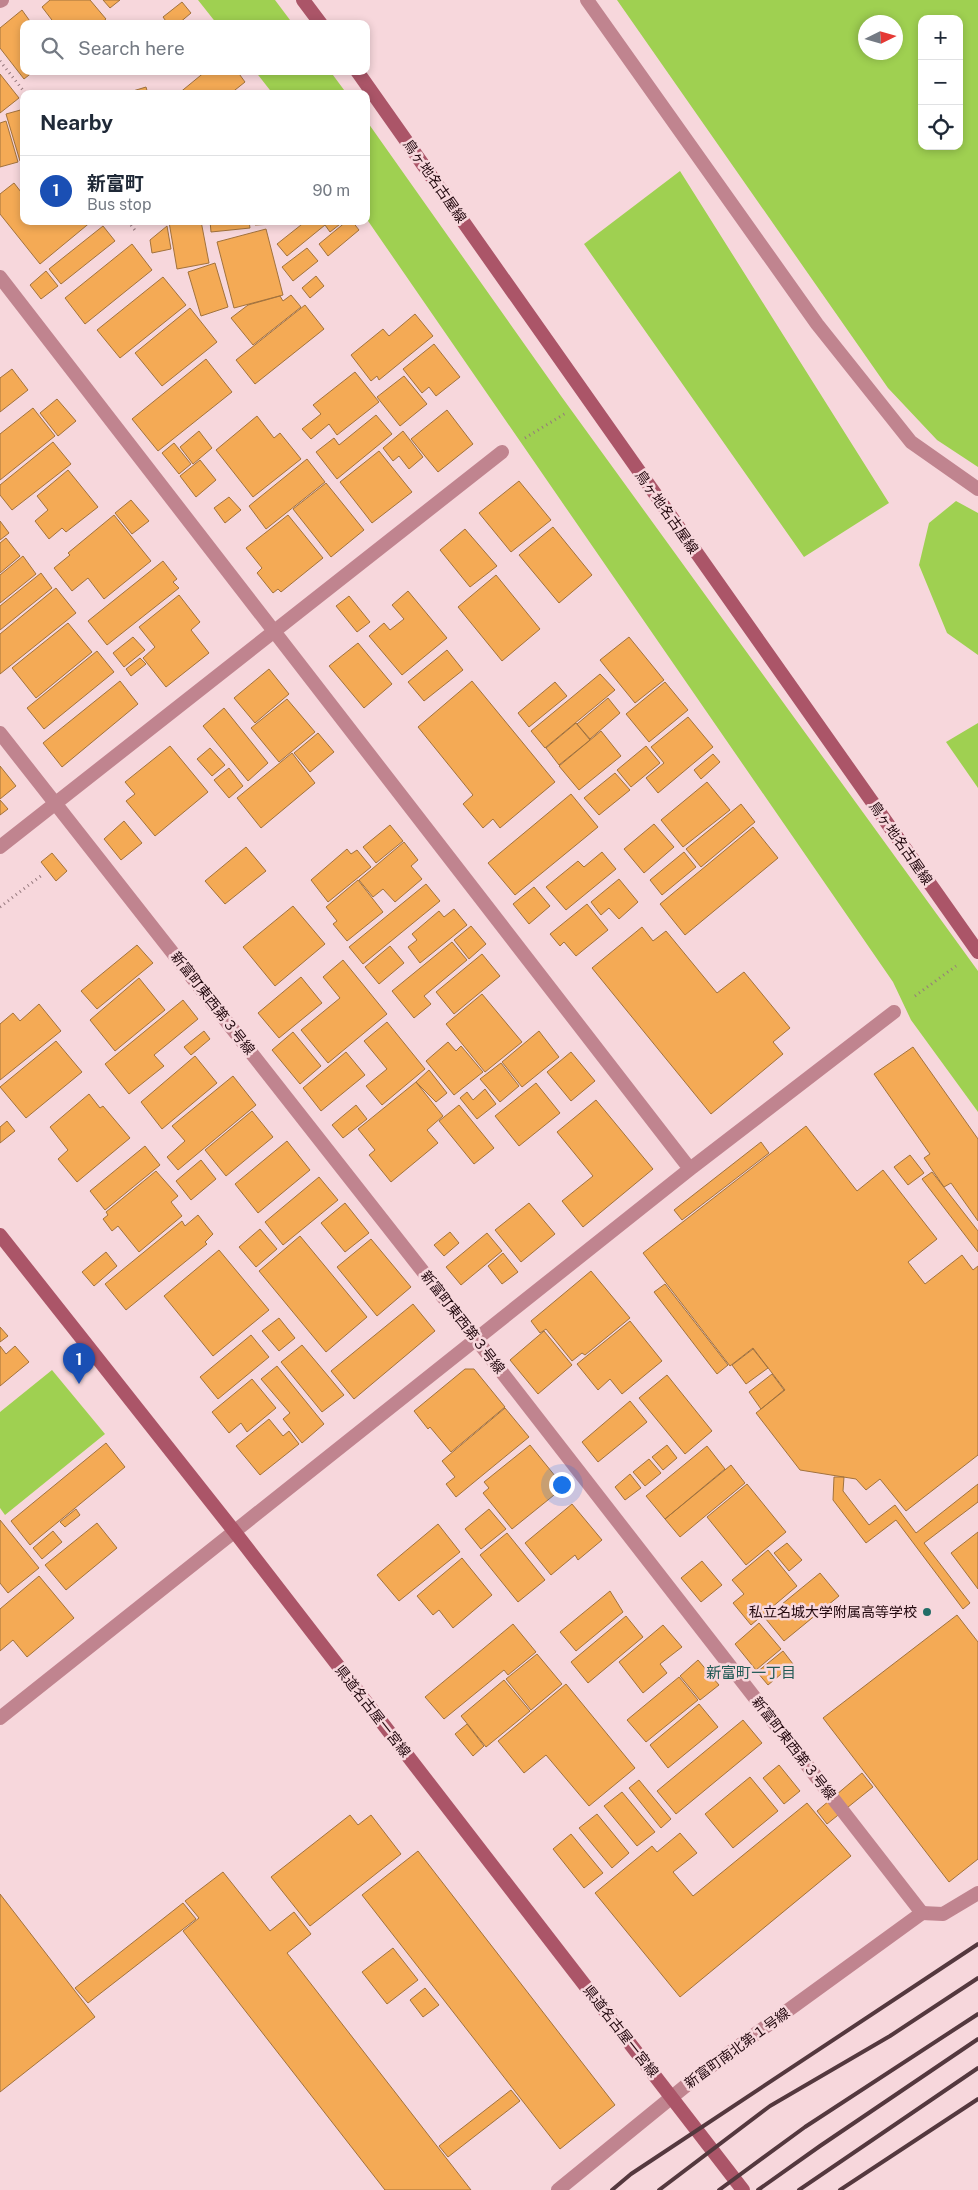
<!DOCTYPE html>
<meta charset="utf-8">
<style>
:root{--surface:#fff;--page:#f2f2f3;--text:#1f2937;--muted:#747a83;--line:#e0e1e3;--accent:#236d67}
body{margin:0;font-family:"Public Sans","Noto Sans JP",sans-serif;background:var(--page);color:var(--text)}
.controls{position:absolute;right:15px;top:15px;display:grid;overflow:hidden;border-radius:10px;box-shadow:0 2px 8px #0003}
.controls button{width:45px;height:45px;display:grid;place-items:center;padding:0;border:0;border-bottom:1px solid var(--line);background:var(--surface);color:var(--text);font:25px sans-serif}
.compass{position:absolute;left:858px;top:15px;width:45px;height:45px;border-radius:50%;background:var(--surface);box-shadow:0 2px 8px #0003;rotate:85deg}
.you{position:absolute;left:561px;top:1484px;width:18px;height:18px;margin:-12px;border:4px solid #fff;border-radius:50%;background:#1a73e8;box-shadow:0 0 0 8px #1a73e833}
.badge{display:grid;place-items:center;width:32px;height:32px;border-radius:50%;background:var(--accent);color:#fff;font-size:16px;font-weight:700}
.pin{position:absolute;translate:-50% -41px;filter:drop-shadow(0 1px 2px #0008)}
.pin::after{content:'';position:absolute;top:26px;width:18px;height:15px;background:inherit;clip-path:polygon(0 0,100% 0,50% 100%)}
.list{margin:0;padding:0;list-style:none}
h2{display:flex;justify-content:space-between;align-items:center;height:65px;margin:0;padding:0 20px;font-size:21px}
h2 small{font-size:16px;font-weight:400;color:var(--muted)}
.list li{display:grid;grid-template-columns:32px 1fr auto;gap:15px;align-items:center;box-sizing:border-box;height:70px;padding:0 20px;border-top:1px solid var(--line)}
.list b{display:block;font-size:19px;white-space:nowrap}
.list p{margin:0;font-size:16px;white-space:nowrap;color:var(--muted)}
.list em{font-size:16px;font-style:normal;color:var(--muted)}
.icon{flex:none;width:28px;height:28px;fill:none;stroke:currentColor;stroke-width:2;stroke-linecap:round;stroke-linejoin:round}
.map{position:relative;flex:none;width:978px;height:2190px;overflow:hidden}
.search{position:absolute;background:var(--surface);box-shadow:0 2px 8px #0003;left:20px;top:20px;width:350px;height:55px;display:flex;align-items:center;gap:12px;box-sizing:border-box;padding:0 18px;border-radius:10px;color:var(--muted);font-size:19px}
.panel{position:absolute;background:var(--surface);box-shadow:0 2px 8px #0003;left:20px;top:90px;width:350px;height:135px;border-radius:10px}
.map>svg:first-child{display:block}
</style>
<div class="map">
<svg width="978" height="2190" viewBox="0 0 978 2190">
<rect width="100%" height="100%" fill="#f7d7dc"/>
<path fill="#9fd051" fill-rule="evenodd" d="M198,0H275L293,24H217Z
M617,0H978V467L937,440L888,388ZM922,19H959V146H922ZM866,22H896V52H866Z
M255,71H330L347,94H273Z
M366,120L561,396L978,971V1112L911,1020L893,982L366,218Z
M680,171L889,503L804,557L584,244Z
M956,501L978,513V655L947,633L919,565L929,523Z
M978,723V788L946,742Z
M52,1370L105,1434L5,1515L0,1508V1412Z"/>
<path fill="#f4aa55" stroke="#a2723c" d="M50,0H90L106,19L100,24H55L42,7Z
M103,0H120L110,8Z
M182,2L191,13L178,24H168L163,17Z
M22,10L32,24H24V71H34L24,79L0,48V28Z
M206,71H237L245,82L230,94H178Z
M0,74L19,98L0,113Z
M146,87L148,94H123Z
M24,109V160L20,161L6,114Z
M6,121L18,162L0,167V123Z
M14,183L21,192L24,190V221H92L40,264L0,214V194Z
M175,221H201L209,263L177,269L169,222Z
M210,221H249L250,228L211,232Z
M255,221H278L275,224L255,225Z
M306,221H344L330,232L325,225L287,256L277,244Z
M347,221H352L359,230L328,256L319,244Z
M103,226L115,241L61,284L49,269Z
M167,226L171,249L152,253L150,240Z
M266,229L283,295L234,308L217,242Z
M132,244L152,270L85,324L65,298Z
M307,248L318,261L293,281L282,267Z
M215,263L228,307L201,316L188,272Z
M46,271L58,286L41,299L30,285Z
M316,276L324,286L310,298L302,288Z
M163,277L186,305L120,358L97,330Z
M291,295L301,307L253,345L231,318L248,305L280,296L283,301Z
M305,305L324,329L255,384L236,360Z
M190,308L217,342L162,386L135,353Z
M415,314L433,336L379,380L377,376L371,381L351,355L383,329L389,336Z
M434,344L460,377L436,396L429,387L422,393L403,369Z
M206,359L232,392L158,451L132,419Z
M12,369L28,390L0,412V378Z
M355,372L379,402L337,435L329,424L311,439L302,429L321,414L313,405Z
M404,376L427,404L400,426L377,397Z
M57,399L76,421L58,436L40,413Z
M33,408L55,436L0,480V434Z
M447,410L473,444L438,472L411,439Z
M376,415L392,434L337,479L316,452L334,438L339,445Z
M257,416L274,438L280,433L301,459L253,497L216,450Z
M199,431L212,448L193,464L180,447Z
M403,431L423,457L409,469L399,456L393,461L383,448Z
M53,442L71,464L12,510L0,495V485Z
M174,443L191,464L179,474L162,453Z
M379,451L412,492L372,523L340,482Z
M307,459L325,482L266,529L249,506Z
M200,460L216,480L196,497L180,476Z
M68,470L98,507L66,532L62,528L49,539L35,521L48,510L37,496Z
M519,481L551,520L511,552L479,513Z
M326,483L364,530L331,557L293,509Z
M229,497L241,510L225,523L214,508Z
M131,500L149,521L132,534L115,513Z
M114,515L151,561L104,599L88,578L72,591L54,568L70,555L68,553Z
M288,515L323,558L281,592L278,589L273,593L257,573L262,568L246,548Z
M0,521L9,533L0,540Z
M553,527L592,575L559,603L519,555Z
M465,529L497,566L470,587L440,550Z
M6,538L20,556L0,573V543Z
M23,556L36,574L0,603V575Z
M163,561L177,579L173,582L179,588L107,645L88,621Z
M41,573L52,588L0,630V606Z
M496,575L540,629L502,661L458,607Z
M56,588L76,613L0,674V634Z
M408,591L447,638L402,675L369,636L384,623L390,630L404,619L392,605Z
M179,595L200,622L191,630L209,653L166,687L143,658L155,647L139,627Z
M349,596L370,622L357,632L336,606Z
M68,623L92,652L36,698L12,668Z
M133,637L145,650L124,667L113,653Z
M629,637L664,680L635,703L600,660Z
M358,643L392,684L364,708L329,666Z
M447,650L463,670L424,701L408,682Z
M97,651L114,672L44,729L27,708Z
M140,658L146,664L131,676L126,669Z
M269,669L289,694L255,723L234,698Z
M600,674L615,690L545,748L531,731Z
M120,681L138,704L62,767L43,743Z
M472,681L555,782L500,828L493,819L483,828L463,804L473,795L418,727Z
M555,682L567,696L529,727L518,713Z
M665,682L688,710L649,742L626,714Z
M608,698L620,713L590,739L577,724Z
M287,699L315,732L279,762L251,728Z
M224,708L268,763L248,781L203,726Z
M688,717L713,747L658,793L646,778L664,763L651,747Z
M576,723L590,740L559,765L546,748Z
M601,731L621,756L579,790L559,766Z
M318,733L334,752L310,772L294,753Z
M170,746L208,792L155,836L126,801L135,794L125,782Z
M646,746L660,763L631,787L617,770Z
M210,748L225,765L212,776L197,759Z
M292,753L315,783L261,828L237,798Z
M713,754L720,762L701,779L694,770Z
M0,766L16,786L0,799Z
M229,768L243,786L229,798L214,780Z
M615,773L630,790L599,815L584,798Z
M707,782L730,810L683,847L661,820Z
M571,794L598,827L515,895L488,863Z
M0,800L8,809L0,815Z
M741,804L755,822L701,867L686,849Z
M124,821L142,843L121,860L104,839Z
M654,824L674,847L644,873L624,849Z
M390,825L403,841L376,863L363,847Z
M753,827L778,858L685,935L660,904Z
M404,842L418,860L411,866L422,879L395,902L383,889L373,897L359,880Z
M246,847L266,871L225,904L205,881Z
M347,849L351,854L357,850L371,867L328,902L311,880Z
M602,852L616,869L566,910L546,887L578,861L584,867Z
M684,852L696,867L662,895L650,880Z
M52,853L67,871L56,881L41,862Z
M619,879L638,902L619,919L609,908L601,915L591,902Z
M358,880L383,912L347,941L333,924L337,921L326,907Z
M426,884L440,901L363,964L349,947Z
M534,887L550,906L529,924L513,904Z
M587,904L608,930L576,956L564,942L560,946L550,934Z
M293,906L325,944L275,986L243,947Z
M454,909L467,925L420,963L408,947L417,940L412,934L439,911L444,917Z
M471,926L486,944L469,959L454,940Z
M642,927L653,941L666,931L717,993L744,972L790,1028L773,1042L783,1054L711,1114L592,968Z
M452,942L467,960L424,996L431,1004L414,1018L392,991Z
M137,945L153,963L97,1009L81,991Z
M390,946L404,963L379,984L365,967Z
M482,954L500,976L454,1014L436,992Z
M343,960L387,1014L328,1063L301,1030L340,998L323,977Z
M301,977L322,1003L279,1038L258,1013Z
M139,978L165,1010L115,1051L90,1020Z
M482,994L522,1042L485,1072L446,1024Z
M183,1000L198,1019L154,1055L164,1066L129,1094L105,1064Z
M39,1004L61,1031L0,1080V1024L13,1013L20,1021Z
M387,1022L425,1069L382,1105L366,1086L387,1069L364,1041Z
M204,1031L210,1039L191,1055L184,1047Z
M539,1031L559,1057L522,1087L502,1062Z
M293,1032L321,1066L300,1084L272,1050Z
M56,1041L82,1072L26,1118L0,1087Z
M448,1042L456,1051L461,1046L483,1072L454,1095L426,1061Z
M913,1047L978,1139V1221L951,1183L944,1187L924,1158L930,1154L874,1074Z
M346,1052L365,1075L321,1111L303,1088Z
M571,1052L595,1081L571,1101L547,1072Z
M195,1056L217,1083L162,1129L141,1102Z
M501,1063L519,1086L500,1102L480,1079Z
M429,1070L447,1093L436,1102L416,1082Z
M233,1076L256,1105L178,1170L167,1157L185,1141L172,1126Z
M416,1082L443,1116L427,1130L438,1143L391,1182L369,1155L375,1150L358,1129Z
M536,1083L560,1113L519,1146L495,1116Z
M485,1089L496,1104L477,1119L460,1098L467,1092L473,1100Z
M89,1094L100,1108L103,1106L130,1138L77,1182L58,1159L68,1150L50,1127Z
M596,1100L653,1169L583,1227L562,1201L593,1176L557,1132Z
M356,1105L367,1119L343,1138L332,1125Z
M459,1105L494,1148L474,1164L439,1121Z
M252,1111L273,1137L226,1176L205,1150Z
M7,1121L15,1131L0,1143V1127Z
M806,1126L857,1191L883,1170L937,1239L908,1262L925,1284L962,1255L973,1270L978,1266V1455L906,1511L880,1479L866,1490L856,1479L800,1470L756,1413L785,1390L753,1348L730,1366L643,1253Z
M287,1141L310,1170L258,1213L235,1184Z
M761,1142L769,1153L682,1220L674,1210Z
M145,1146L160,1165L105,1210L90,1191Z
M910,1155L924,1173L908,1185L894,1167Z
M201,1160L216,1179L191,1200L176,1181Z
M156,1171L178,1196L171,1202L182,1216L139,1252L118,1226L112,1231L103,1219L108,1215L106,1212Z
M932,1172L978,1231V1252L922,1179Z
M319,1177L338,1200L283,1245L265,1222Z
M345,1203L369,1233L345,1252L321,1223Z
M529,1203L555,1234L521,1262L495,1230Z
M198,1215L213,1234L205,1242L207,1244L126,1310L105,1284L182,1221L185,1226Z
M260,1229L277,1249L256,1267L239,1247Z
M450,1232L459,1243L444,1256L434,1245Z
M487,1233L502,1251L461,1285L446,1267Z
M300,1236L367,1317L326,1352L259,1271Z
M371,1239L411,1287L377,1316L337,1267Z
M219,1250L269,1310L213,1356L164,1296Z
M106,1252L117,1266L94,1286L82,1272Z
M503,1253L518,1272L502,1284L488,1266Z
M591,1271L630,1318L585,1355L582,1353L572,1361L546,1329L540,1333L531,1321Z
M665,1284L728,1365L717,1374L654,1292Z
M413,1304L435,1331L354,1399L331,1371Z
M279,1318L295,1338L279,1351L262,1331Z
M630,1321L662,1361L622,1394L610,1379L598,1390L577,1364Z
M0,1327L8,1336L0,1342Z
M544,1331L572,1365L538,1394L510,1360Z
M251,1335L269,1357L218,1399L200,1377Z
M302,1345L344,1395L322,1412L281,1362Z
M0,1346L6,1354L15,1346L29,1362L0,1386Z
M753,1349L768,1368L746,1384L732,1365Z
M277,1366L324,1424L302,1443L283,1419L290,1413L261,1379Z
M465,1369H474L505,1407L451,1452L430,1427L428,1429L414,1411Z
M772,1374L784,1390L761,1409L749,1392Z
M667,1375L712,1431L685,1454L639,1398Z
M252,1379L276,1408L247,1432L241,1423L229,1433L212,1412Z
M630,1401L647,1422L598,1462L582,1442Z
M505,1408L529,1437L456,1497L446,1484L455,1477L442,1461Z
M269,1419L283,1436L289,1431L299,1444L260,1475L236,1446Z
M106,1443L125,1467L30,1545L11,1521Z
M530,1445L564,1487L512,1529L483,1493L489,1488L484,1482Z
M667,1445L677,1458L663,1470L652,1457Z
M707,1446L725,1469L665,1519L646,1496Z
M649,1459L661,1473L645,1486L633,1472Z
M731,1465L745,1483L680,1537L665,1519Z
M630,1474L641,1488L625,1500L615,1487Z
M834,1477H844L843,1491L869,1525L895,1505L916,1533L978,1484V1502L924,1543L970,1603L963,1609L896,1520L866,1543L833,1500Z
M747,1484L786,1532L746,1565L707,1517Z
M572,1504L602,1540L578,1560L575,1555L551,1575L525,1543Z
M76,1509L80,1515L65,1527L60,1522Z
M489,1509L506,1529L481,1549L465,1529Z
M0,1520L39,1568L8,1593L0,1583Z
M97,1523L117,1548L66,1590L45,1565Z
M438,1524L460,1552L399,1601L377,1575Z
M53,1531L62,1542L42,1559L33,1548Z
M978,1532V1589L951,1553Z
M507,1533L545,1580L518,1602L480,1555Z
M787,1543L802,1560L789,1571L774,1553Z
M768,1550L797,1586L751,1625L733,1603L744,1594L732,1580Z
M462,1558L492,1595L453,1628L439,1610L433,1615L417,1596Z
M702,1561L722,1585L701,1602L681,1578Z
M820,1573L839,1596L784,1641L765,1618Z
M39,1576L74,1618L27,1657L13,1640L0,1651V1609Z
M610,1591L623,1612L576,1651L560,1632Z
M957,1615L978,1642V1859L949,1882L823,1718Z
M626,1616L643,1637L588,1683L571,1662Z
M759,1623L781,1649L756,1670L735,1644Z
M513,1624L536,1652L508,1675L504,1670L444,1719L425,1697Z
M663,1625L682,1647L660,1664L667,1673L643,1693L619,1662Z
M783,1651L793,1664L768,1685L757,1672Z
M537,1654L562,1684L531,1710L506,1679Z
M698,1660L719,1685L700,1700L680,1676Z
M679,1677L698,1700L646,1742L627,1720Z
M504,1680L530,1711L486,1747L461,1716Z
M566,1684L635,1768L589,1806L546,1755L524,1773L498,1741Z
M699,1704L718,1727L668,1768L650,1745Z
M743,1720L762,1743L676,1814L657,1791Z
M467,1724L484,1746L473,1756L455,1734Z
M779,1765L800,1791L784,1804L763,1778Z
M862,1773L873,1787L827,1824L817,1811Z
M750,1777L778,1811L733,1848L705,1814Z
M639,1780L671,1819L661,1828L629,1788Z
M622,1792L655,1832L637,1846L604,1806Z
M807,1803L851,1856L680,1997L595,1893L652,1846L657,1852L680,1833L697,1853L673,1872L693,1896Z
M597,1814L629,1853L612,1868L579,1828Z
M350,1815L358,1825L371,1815L401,1854L310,1926L271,1877Z
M571,1834L603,1873L584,1888L553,1849Z
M418,1851L615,2105L560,2149L362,1895Z
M223,1872L270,1931L294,1912L311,1934L287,1953L471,2190H385L183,1931L199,1918L185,1901Z
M0,1894L95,2017L0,2092Z
M183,1903L196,1919L88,2003L75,1988Z
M393,1948L418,1980L387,2004L362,1972Z
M425,1988L439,2005L423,2017L410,2000Z
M511,2090L520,2101L448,2157L439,2146Z"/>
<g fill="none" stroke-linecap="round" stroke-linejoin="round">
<path stroke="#95787d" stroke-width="3" stroke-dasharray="1 4" stroke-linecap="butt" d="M0,61L26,94
M128,221L137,233
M525,438L566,413
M0,907L42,875
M915,996L956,966"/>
<path stroke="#c0848f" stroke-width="14" d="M587,0L817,324L911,442L978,489
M922,1913L943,1914L978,1893"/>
<path stroke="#c0848f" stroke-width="14" d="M0,1L2,0
M0,277L690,1169
M0,733L476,1339L922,1913L699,2075L558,2190
M0,847L502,452
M0,1718L690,1169L894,1012"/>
<path stroke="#ab5568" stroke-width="14" d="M303,0L321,24
M357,71L978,952
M0,1235L234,1531L743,2190"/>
<path stroke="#54383e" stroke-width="4" d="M612,2190L631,2174L978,1944
M659,2190L770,2106L890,2036L978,1978
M719,2190L805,2127L978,2014
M758,2190L820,2146L978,2039
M799,2190L978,2068
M840,2190L978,2099"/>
</g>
<circle fill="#236d67" stroke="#f7d7dc" stroke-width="2" cx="927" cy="1612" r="5"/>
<g text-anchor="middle" stroke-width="5" stroke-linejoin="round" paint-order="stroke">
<g font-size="14" fill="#21070d" stroke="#f7d7dc">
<text transform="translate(435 181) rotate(55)" y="5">鳥ヶ地名古屋線</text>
<text transform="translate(667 512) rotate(55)" y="5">鳥ヶ地名古屋線</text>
<text transform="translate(901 843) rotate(55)" y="5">鳥ヶ地名古屋線</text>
<text transform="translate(213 1003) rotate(52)" y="5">新富町東西第３号線</text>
<text transform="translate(463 1322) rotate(52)" y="5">新富町東西第３号線</text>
<text transform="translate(373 1711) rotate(52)" y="5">県道名古屋一宮線</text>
<text transform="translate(794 1748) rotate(52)" y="5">新富町東西第３号線</text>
<text transform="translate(621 2031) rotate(52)" y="5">県道名古屋一宮線</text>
<text transform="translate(737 2048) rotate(-36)" y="5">新富町南北第１号線</text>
</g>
<g font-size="14" fill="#21070d" stroke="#f7d7dc" text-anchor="end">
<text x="917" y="1617">私立名城大学附属高等学校</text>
</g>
<g font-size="15" fill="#1f5954" stroke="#f7d7dc">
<text x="751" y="1678">新富町一丁目</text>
</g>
</g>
</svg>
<div class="controls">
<button>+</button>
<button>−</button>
<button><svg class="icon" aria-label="locate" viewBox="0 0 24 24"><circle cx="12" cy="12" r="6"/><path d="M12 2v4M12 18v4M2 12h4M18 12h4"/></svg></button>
</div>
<svg class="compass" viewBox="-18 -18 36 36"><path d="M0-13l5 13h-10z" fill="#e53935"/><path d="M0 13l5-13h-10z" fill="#747a83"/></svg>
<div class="you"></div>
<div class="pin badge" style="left:79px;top:1384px;background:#1a4fb4">1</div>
<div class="search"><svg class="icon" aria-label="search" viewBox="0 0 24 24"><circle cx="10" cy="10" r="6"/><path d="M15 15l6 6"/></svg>Search here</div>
<section class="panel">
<h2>Nearby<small></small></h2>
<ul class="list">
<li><span class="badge" style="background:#1a4fb4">1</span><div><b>新富町</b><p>Bus stop</p></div><em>90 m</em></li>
</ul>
</section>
</div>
